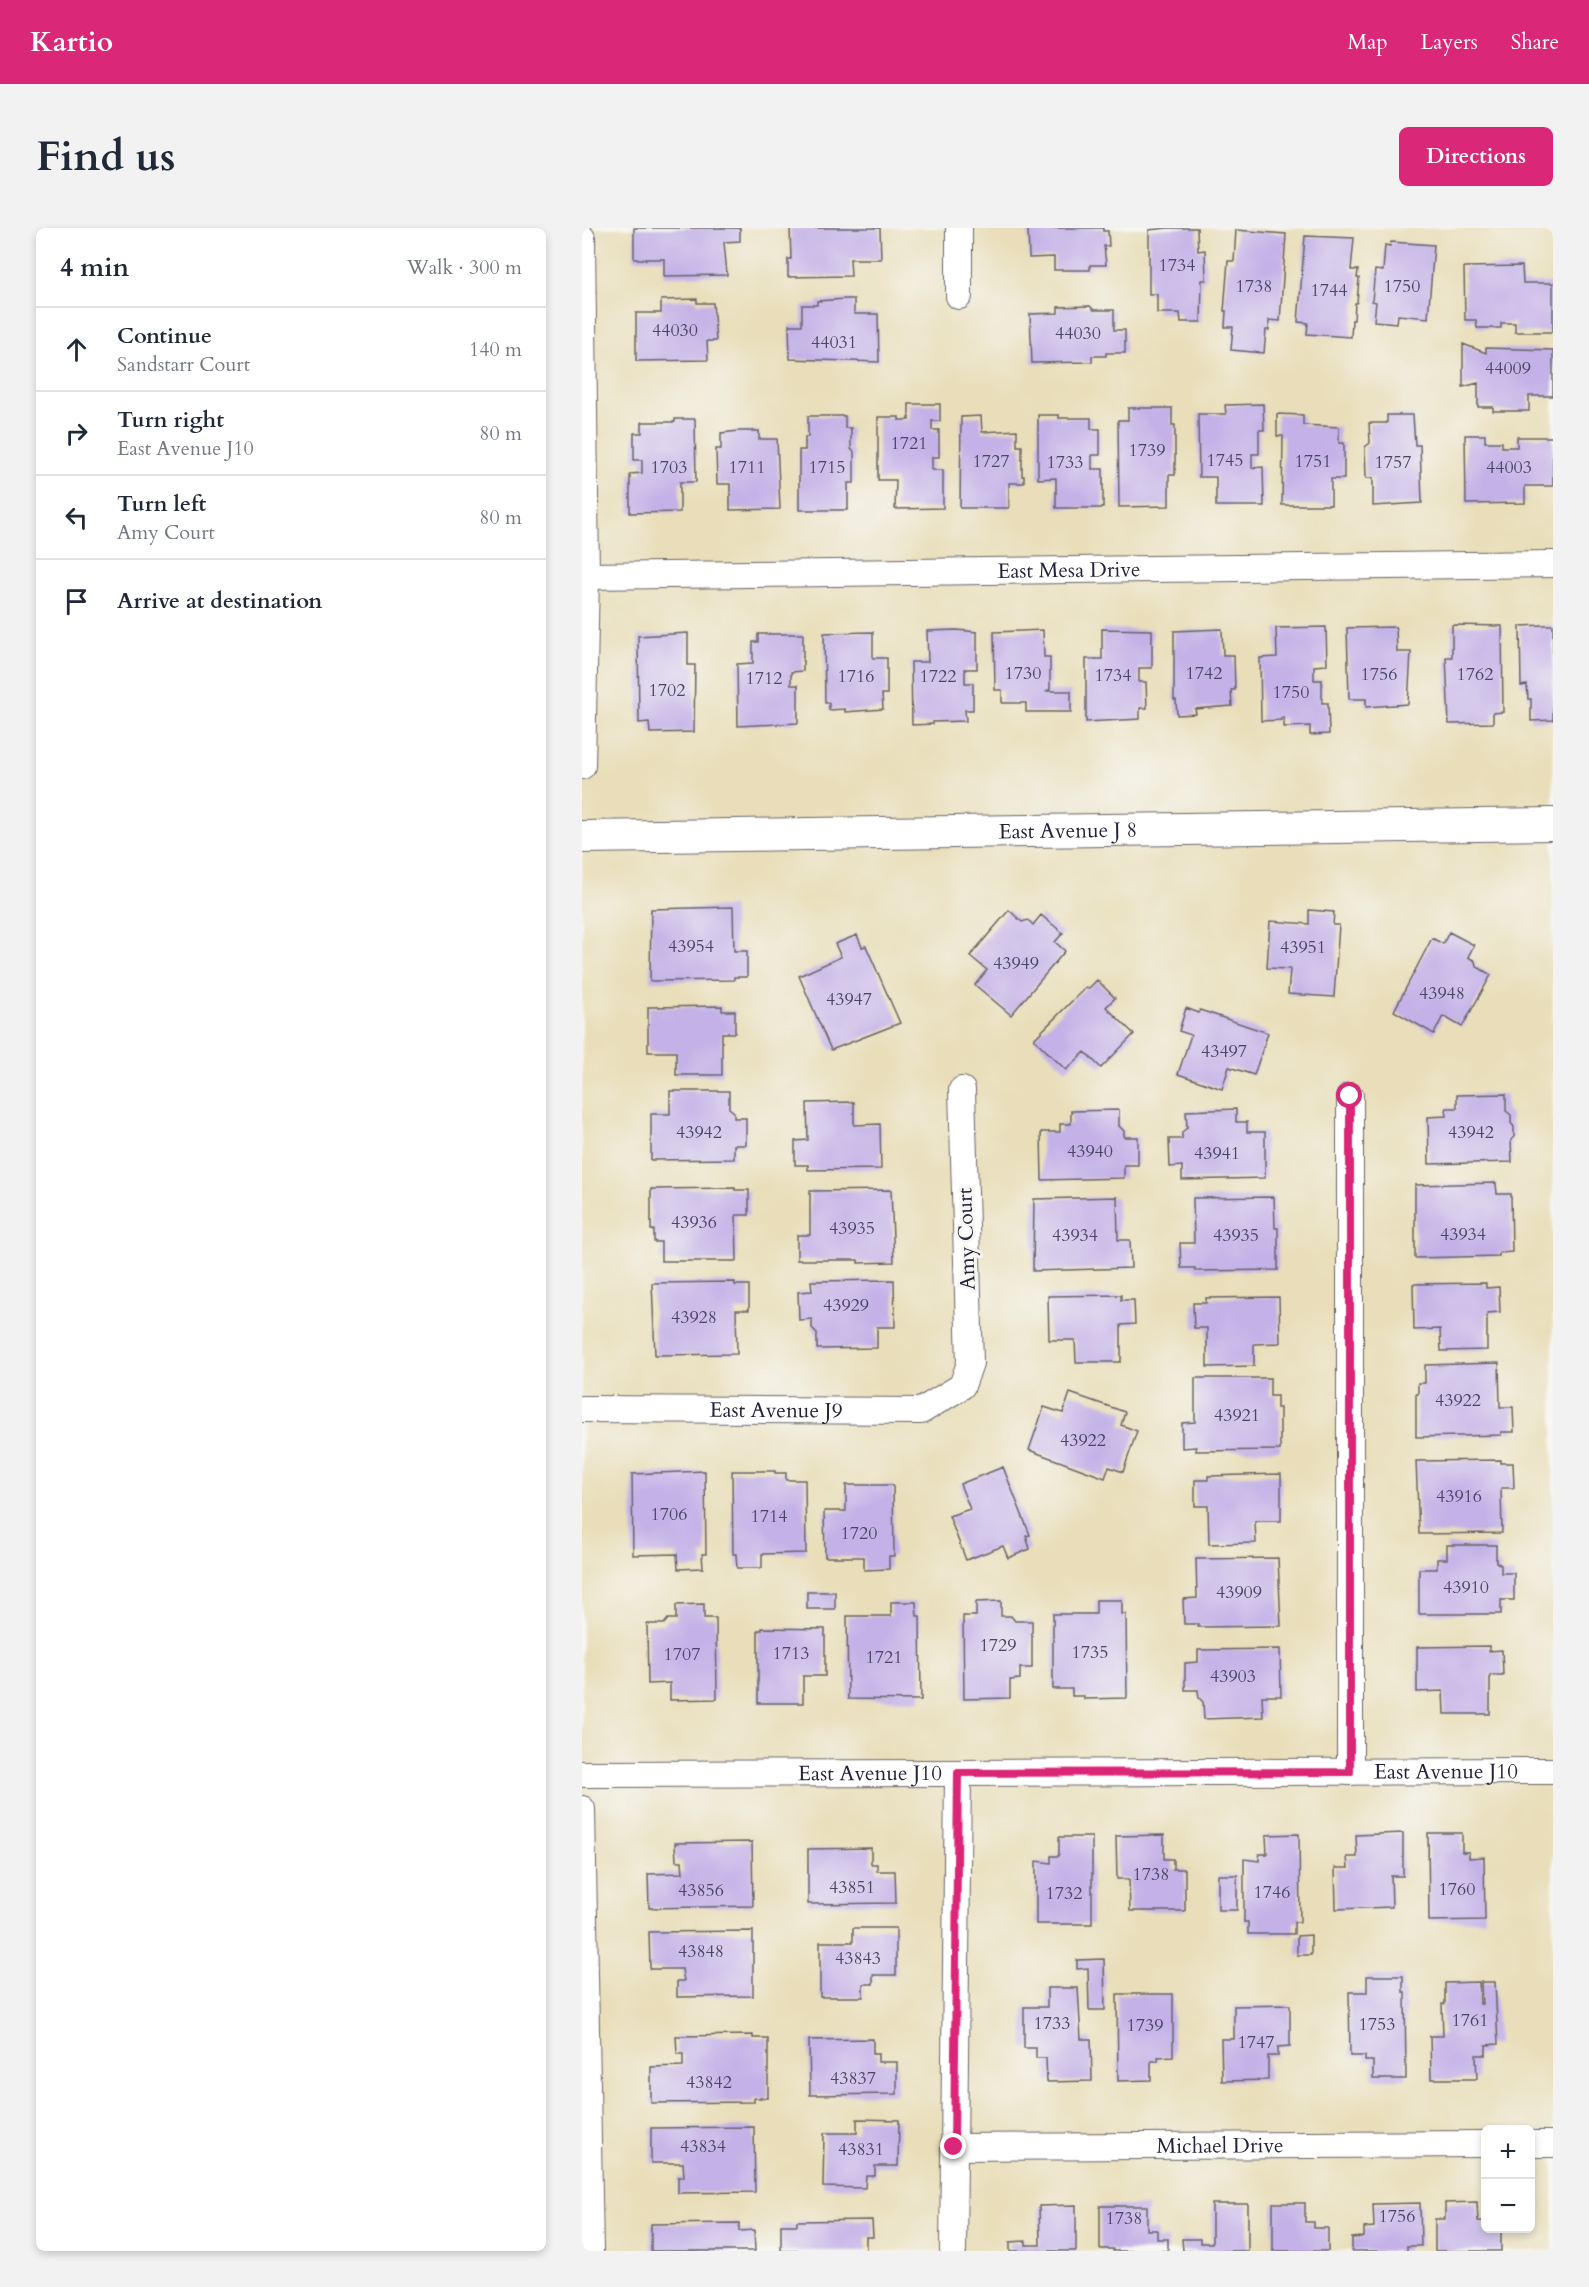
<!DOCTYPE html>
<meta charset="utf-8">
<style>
:root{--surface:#fff;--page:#f2f2f3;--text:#1f2937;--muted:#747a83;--line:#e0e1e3;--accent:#db2777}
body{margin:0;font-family:Cardo,serif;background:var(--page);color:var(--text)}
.controls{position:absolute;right:18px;bottom:18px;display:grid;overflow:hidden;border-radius:9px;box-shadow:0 3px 9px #0003}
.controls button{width:54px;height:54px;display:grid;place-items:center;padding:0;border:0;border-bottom:2px solid var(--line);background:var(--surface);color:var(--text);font:30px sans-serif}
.stop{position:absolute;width:18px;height:18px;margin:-14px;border:4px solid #db2777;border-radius:50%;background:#fff}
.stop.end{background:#db2777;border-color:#fff;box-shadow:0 2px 6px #0008}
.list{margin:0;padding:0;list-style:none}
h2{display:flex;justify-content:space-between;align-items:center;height:78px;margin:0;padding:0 24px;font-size:26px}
h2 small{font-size:20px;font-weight:400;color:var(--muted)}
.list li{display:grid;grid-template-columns:39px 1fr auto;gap:18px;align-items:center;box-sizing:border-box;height:84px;padding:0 24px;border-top:2px solid var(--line)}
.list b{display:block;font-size:22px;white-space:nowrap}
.list p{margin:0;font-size:20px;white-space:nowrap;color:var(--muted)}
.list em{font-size:20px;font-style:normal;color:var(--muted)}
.icon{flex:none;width:33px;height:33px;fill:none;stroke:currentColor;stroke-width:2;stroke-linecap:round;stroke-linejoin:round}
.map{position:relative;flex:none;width:971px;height:2023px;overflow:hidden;border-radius:9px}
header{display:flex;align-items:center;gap:36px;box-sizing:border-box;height:84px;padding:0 30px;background:var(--accent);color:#fff}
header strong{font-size:28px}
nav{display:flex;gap:33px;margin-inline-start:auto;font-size:21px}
.intro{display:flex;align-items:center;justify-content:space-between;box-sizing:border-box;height:144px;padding:0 36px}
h1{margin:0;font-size:42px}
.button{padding:15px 27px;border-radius:9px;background:var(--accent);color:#fff;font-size:21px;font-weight:700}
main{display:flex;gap:36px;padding:0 36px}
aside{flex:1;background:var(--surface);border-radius:9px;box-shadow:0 3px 9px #0003}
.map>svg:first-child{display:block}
</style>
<header>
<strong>Kartio</strong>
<nav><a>Map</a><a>Layers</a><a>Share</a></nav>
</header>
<div class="intro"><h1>Find us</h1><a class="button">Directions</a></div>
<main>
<aside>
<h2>4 min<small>Walk · 300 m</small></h2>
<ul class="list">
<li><svg class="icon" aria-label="ahead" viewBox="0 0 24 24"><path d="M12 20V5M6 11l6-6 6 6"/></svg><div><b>Continue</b><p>Sandstarr Court</p></div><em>140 m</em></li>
<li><svg class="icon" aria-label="right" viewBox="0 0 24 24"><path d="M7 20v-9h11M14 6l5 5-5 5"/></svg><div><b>Turn right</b><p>East Avenue J10</p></div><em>80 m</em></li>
<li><svg class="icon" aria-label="left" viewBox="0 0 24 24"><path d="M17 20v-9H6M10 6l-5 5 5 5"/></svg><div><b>Turn left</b><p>Amy Court</p></div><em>80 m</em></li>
<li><svg class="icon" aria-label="arrive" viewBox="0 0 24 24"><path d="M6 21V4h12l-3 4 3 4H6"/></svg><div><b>Arrive at destination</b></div></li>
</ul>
</aside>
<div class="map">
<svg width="971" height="2023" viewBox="0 0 971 2023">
<rect width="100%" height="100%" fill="#f6f6f2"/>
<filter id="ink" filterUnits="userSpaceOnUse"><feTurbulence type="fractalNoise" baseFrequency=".0167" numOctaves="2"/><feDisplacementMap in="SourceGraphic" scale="12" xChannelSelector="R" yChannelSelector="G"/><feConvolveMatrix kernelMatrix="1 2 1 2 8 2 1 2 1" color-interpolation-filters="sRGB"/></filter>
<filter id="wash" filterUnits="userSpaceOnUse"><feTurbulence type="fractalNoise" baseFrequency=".008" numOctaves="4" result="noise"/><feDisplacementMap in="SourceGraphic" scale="24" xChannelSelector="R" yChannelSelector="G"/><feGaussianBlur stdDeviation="1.35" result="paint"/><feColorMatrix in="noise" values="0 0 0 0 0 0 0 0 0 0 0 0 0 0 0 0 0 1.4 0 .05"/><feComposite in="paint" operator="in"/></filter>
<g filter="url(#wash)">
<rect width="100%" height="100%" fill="#e9deb9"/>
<g id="blocks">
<path fill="#c3b1e7" d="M52,0H158V13L142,14L145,47L82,48V31H52Z
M208,0H298L299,31H268L269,48L206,49V31H209Z
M446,0H521V3H526L527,18H522L524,37H508V42H472V29L447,30Z
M586,0H615L616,23L623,22L624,52H620L619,94H599L598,85H575V66H567V2Z
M654,2L704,6L698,93L687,92V102H684L682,125L649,122L651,99H643L644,83H642L646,33H652Z
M723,8L772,10L769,42H776L775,50H777L775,75H773L772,92H770L769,109L725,106L726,95L716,94Z
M809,14L852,17L846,90L816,87L815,95L792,93L794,74L790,73L793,42L801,43L803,17L808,18Z
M940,38L941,55H971V104H933V95H919V100H895L894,92H883L882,39Z
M115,71V75H131L134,113H125L126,132L54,133V85H79V72Z
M264,71H272V86H296L297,134L208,131L207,97H220V77H235V73Z
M508,78L512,82H532V102H543V125H524V128H510V134L450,135L448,86L476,85V79Z
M881,116L904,125V120L971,122V168H947V183H911V179H896V155L881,159Z
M327,176H358V193H350V202H357V229H350V242H361V280L313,281L314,252H296V189H317V192H327Z
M681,176L682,202H677V226H670V240L681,239L682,278H634V249H617L616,186H644L643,177Z
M546,180H590V197H593V247H587V278L537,279L536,192H546Z
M695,186L721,187V197L757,199V215H762V251H749V277H700L701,208H695Z
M456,187H477V190H509V201H518V227H510V241H521V280H474V250L456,251Z
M805,187H831L833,217H838L840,275L791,278V250H784L783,219L788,215L787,195H805Z
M226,188H263V200H269V221L272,224V255H266V282H217V222H223V209H226Z
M399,188L400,204L435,202V218H440V248H442V255H427V280H378L379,189Z
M93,191H113L114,254H98V284L48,285V246L60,245V232H52V205H60V194H93Z
M157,203H177V211H195L198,281L148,282V256H135L134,221H139V205Z
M883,207H903V214H920V219H935V209H971V258H943V275L884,276Z
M870,397L920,398L921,484L911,485V495L867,496L864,429H870Z
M964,397H971V492L949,493V471H946L945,457L939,458L938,398Z
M744,399L745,437L732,438V452H740V475H746L747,506L728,507V498L702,499V490H699V492L679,493L678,430L695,429L694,400Z
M814,399L815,424H829L826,476L784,479V471H767L765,400Z
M520,401L570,402V440H557V454H564L565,480H558V491L504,494V431H520Z
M640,401L641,427H652L653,462H649L650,478L613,481L614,486L595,487L594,472H592V403Z
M375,402L395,404V441H383V455H391V482H383L384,493L351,494V496L330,497L329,434H346L345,403Z
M461,402L462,429H468V461L465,463H489V484H444V475H420V462H413L412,404Z
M291,404V430H305V466H300L301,481L263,484V481L247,482V475H243L242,405Z
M106,405V437H113L112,504L68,505L67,494L57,495L56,408Z
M176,406H221V443L209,444V457H216V495L156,498L155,436L171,435V414H176Z
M151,679L152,723H165V749H152V752L68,753L69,681Z
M427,682L440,694L446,692L451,697L459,687L481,705L473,714L483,723L429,787L393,757L405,742L388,728Z
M727,682L752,684L751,697H757L752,769L706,766L708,741L685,740L688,693L727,696Z
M867,704L892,717L886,729L893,733L894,738L909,747L880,799L861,788L852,806L812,783L850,710L861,716Z
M275,707L280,719L284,718L318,795L249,822L217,748L259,729L253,716Z
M515,752L533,770L524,779L552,806L519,840L503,824L484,842L452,811L504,759L506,761Z
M140,778V783H153V805H140V847H94V824H66V779Z
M604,780L617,785L618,782L686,805L672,847L647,839L640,861L596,846L609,807L597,803Z
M88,863H147V880L152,884V890H164V917H152V931L69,932V886H88Z
M924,866V883L929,887V895L932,899V909L929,912L930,934L847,936L846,889L865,888L864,880H875V867Z
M272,874V897L298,896L299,941L226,942V937H213V913L226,912L225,875Z
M654,881V894H665V904H683V950L600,952V938L588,939L587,911H600V904L605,900L604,883Z
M537,882V898L542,903V909H556V937H542V950L460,952L459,904H478V896H489V883Z
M914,955L915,966H929L930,1024L917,1025V1028L833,1030V957Z
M153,960V962H167V987H154L155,1033H79V1014H72V1002H69V961Z
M309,962L312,1034L276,1035V1032H215V1007H228V963Z
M535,969L536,1012H548L549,1040L451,1043L452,971Z
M692,969L693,1000H696V1042L613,1043V1040H599L598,1015H612L611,970Z
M312,1052L313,1099H295V1120L235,1121V1105L230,1100V1091L217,1092L216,1064L230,1063L229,1053Z
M153,1054V1057H167V1082H154L155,1126L73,1127L70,1055Z
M904,1055V1060L917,1059L918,1084L905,1085V1122L859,1123L858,1101L832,1102L831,1056Z
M539,1067V1072H552L553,1096L539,1097V1134H494L493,1112H467L466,1068Z
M697,1069L698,1115L672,1116V1138L625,1139V1100H612L611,1075H624V1070Z
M917,1135L918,1179H931L932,1204H919V1207L834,1209V1166H836V1155H843V1137Z
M613,1150H688V1168H695V1180H698V1222L614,1223V1219L600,1220V1195L613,1194Z
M488,1165L543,1184L539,1197L555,1203L541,1244L527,1239L523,1250L447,1222L462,1179L481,1185Z
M919,1232V1235H931L932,1260H919L920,1305L837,1306L834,1233Z
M421,1239L448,1307L444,1308L448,1321L426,1330L421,1318L384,1332L367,1288L388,1281L378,1256Z
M123,1243L124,1326H120L121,1340L96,1341L95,1326L51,1327L50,1246Z
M150,1243H193V1245H204V1252H223L224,1325L180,1326V1340H155L154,1326H151Z
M699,1246V1293H673L674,1315L627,1316L626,1278H613V1252H626V1248Z
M264,1257H311L312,1328H307V1341L282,1342V1329H243L242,1283H264Z
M865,1317H914V1334L919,1337V1345H932V1372H919V1386H837V1341H855V1331H865Z
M696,1330L699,1398L616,1399V1396H602L601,1371L615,1370L614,1331Z
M225,1364H253V1381H225Z
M514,1372H540V1386H544L545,1470L502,1471V1468H490V1461H471V1386H514Z
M419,1373V1388H429L433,1393H450V1440H438V1451L428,1452V1470L382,1471L381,1388H394V1374Z
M309,1374H334L335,1388H338L339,1472L266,1471L265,1388H309Z
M122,1376V1390H134L135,1471L88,1472V1455L66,1456L65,1396H82L86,1391H94V1377Z
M180,1400L243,1401V1448H221V1475H176V1402H180Z
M907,1418V1423L920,1422L921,1447H908V1486H862L861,1463L835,1464V1419Z
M698,1421L699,1468H680L681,1489L622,1491L621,1474L617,1470L616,1462H603V1435L616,1434V1422Z
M821,1605V1648H809L810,1679L754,1681L753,1640H766L765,1629H775L774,1607Z
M846,1605H880V1624H887V1630L902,1629L903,1692L847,1693Z
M717,1606L718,1694H712V1706H666V1694H662V1631L677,1633V1626H685L684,1607Z
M582,1607V1631H591V1641H603V1683H548L547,1651H535L534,1608Z
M477,1609H510V1696H454V1633L469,1635V1628H477Z
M170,1614L171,1678L67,1680L66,1646L101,1645L100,1633H94L93,1615Z
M289,1620V1636H295V1643H313L314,1675L226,1676V1621Z
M636,1647H655V1682H636Z
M271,1700H314V1747H291V1756H281V1769H238V1714H271Z
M171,1703V1768L95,1769V1753H102L100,1741H68L67,1704Z
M729,1707V1727H715V1708Z
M522,1731L523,1782H507L506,1740L495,1741V1732Z
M785,1748H821V1764H823L824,1851H791V1833H783V1828H768L767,1764H785Z
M897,1754L898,1776H900L899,1754H913L916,1816L904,1817V1827H894L895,1851H849L848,1808H861L860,1776H863V1755Z
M465,1760H496L499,1811H509L510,1853L465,1854L464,1830H454V1820H442V1779H465Z
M535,1766H591V1828L576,1829V1833H569V1852L536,1853Z
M708,1777V1818L696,1819V1828H686V1852L640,1853L639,1811H652V1778Z
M171,1807V1810H186V1870H172V1874L69,1875V1839L101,1838V1826H95L94,1808Z
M291,1811V1826H296V1834H315V1866L228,1867L227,1812Z
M275,1891L317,1892L316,1938H293V1948H284L283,1960L241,1959L242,1905H275Z
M172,1899L173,1964L96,1965V1949H102L101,1935H69V1900Z
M895,1974L896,1993H903V2000H919V2023H853V1991H863V1975Z
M691,1975H723V1994H732V2000H746V2023H691Z
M838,1975L839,2018H825V2023H770V2010L782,2009V2000L792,1999L791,1976Z
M630,1976H666V2023H601L600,2011H618V2015H630Z
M494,1977V2023H428V2014L444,2013V2017H458L457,1978Z
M518,1978H565V2002H575V2011H586V2023H531V2021H518Z
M290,1992L291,2009H284V2023H199V1997H215V1993Z
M157,1995V2003L172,2002L173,2023H69V1996Z"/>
</g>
</g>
<g filter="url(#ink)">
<use href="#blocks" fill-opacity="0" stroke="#686467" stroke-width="1.5"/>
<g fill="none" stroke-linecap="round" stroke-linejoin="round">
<defs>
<g id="minor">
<path d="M377,0V68"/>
<path d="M0,10L4,348L0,538"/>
<path id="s1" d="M4,348L971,336"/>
<path d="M768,868V1544"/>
<path id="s2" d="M0,1181L339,1183L380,1158L388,1135L380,862"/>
<path id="s3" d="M0,1546L971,1543"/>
<path d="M0,1581L8,2023"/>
<path d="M948,1916H971"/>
<path id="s4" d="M372,1919L903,1916"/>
<path d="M371,2023L376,1545"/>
</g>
<g id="tertiary">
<path id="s5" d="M0,609L971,596"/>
</g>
</defs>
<use href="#minor" stroke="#686467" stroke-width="28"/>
<use href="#tertiary" stroke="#686467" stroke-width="34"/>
<use href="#minor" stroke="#fff" stroke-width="26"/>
<use href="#tertiary" stroke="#fff" stroke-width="32"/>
</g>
</g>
<g fill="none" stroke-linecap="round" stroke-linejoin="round" filter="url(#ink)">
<path stroke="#db2777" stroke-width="8" d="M372,1919L376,1545L768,1544V868"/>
</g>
<g text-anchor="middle" stroke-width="6" stroke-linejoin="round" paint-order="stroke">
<g font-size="18" fill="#4a4666">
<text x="595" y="43">1734</text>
<text x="672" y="64">1738</text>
<text x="820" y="64">1750</text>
<text x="747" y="68">1744</text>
<text x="93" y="108">44030</text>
<text x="496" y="111">44030</text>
<text x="252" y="120">44031</text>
<text x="926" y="146">44009</text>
<text x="327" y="221">1721</text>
<text x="565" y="228">1739</text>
<text x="643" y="238">1745</text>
<text x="409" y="239">1727</text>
<text x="731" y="239">1751</text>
<text x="483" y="240">1733</text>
<text x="811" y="240">1757</text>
<text x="87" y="245">1703</text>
<text x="165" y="245">1711</text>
<text x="245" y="245">1715</text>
<text x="927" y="245">44003</text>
<text x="441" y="451">1730</text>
<text x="622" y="451">1742</text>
<text x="797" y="452">1756</text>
<text x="893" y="452">1762</text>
<text x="531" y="453">1734</text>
<text x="274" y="454">1716</text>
<text x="356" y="454">1722</text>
<text x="182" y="456">1712</text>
<text x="85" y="468">1702</text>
<text x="709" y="470">1750</text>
<text x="109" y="724">43954</text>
<text x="721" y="725">43951</text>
<text x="434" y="741">43949</text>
<text x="860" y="771">43948</text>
<text x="267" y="777">43947</text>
<text x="642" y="829">43497</text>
<text x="117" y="910">43942</text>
<text x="889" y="910">43942</text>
<text x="508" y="929">43940</text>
<text x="635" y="931">43941</text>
<text x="112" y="1000">43936</text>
<text x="270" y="1006">43935</text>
<text x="881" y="1012">43934</text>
<text x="493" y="1013">43934</text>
<text x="654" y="1013">43935</text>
<text x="264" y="1083">43929</text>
<text x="112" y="1095">43928</text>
<text x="876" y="1178">43922</text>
<text x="655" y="1193">43921</text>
<text x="501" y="1218">43922</text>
<text x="877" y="1274">43916</text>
<text x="87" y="1292">1706</text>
<text x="187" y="1294">1714</text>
<text x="277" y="1311">1720</text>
<text x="884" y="1365">43910</text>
<text x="657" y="1370">43909</text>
<text x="416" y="1423">1729</text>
<text x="508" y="1430">1735</text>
<text x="209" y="1431">1713</text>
<text x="100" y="1432">1707</text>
<text x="302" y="1435">1721</text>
<text x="651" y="1454">43903</text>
<text x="569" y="1652">1738</text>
<text x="270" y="1665">43851</text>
<text x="875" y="1667">1760</text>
<text x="119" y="1668">43856</text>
<text x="690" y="1670">1746</text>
<text x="482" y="1671">1732</text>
<text x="119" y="1729">43848</text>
<text x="276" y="1736">43843</text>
<text x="888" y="1798">1761</text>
<text x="470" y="1801">1733</text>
<text x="795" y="1802">1753</text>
<text x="563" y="1803">1739</text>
<text x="674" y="1820">1747</text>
<text x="271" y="1856">43837</text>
<text x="127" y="1860">43842</text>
<text x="121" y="1924">43834</text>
<text x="279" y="1927">43831</text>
<text x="815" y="1994">1756</text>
<text x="542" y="1996">1738</text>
</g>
<g font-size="21" fill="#22223b" stroke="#f6f6f2">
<text dy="7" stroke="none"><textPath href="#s1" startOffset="483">East Mesa Drive</textPath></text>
<text dy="7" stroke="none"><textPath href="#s5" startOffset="486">East Avenue J 8</textPath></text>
<text transform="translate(384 1011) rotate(-92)" y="7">Amy Court</text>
<text dy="7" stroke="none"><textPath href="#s2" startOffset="194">East Avenue J9</textPath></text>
<text dy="7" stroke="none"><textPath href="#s3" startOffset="864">East Avenue J10</textPath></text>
<text dy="7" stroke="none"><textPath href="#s3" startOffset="288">East Avenue J10</textPath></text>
<text dy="7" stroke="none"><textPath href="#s4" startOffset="266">Michael Drive</textPath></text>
</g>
</g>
</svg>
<div class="controls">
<button>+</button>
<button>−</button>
</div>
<div class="stop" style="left:768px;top:868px"></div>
<div class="stop end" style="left:372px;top:1919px"></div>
</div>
</main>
